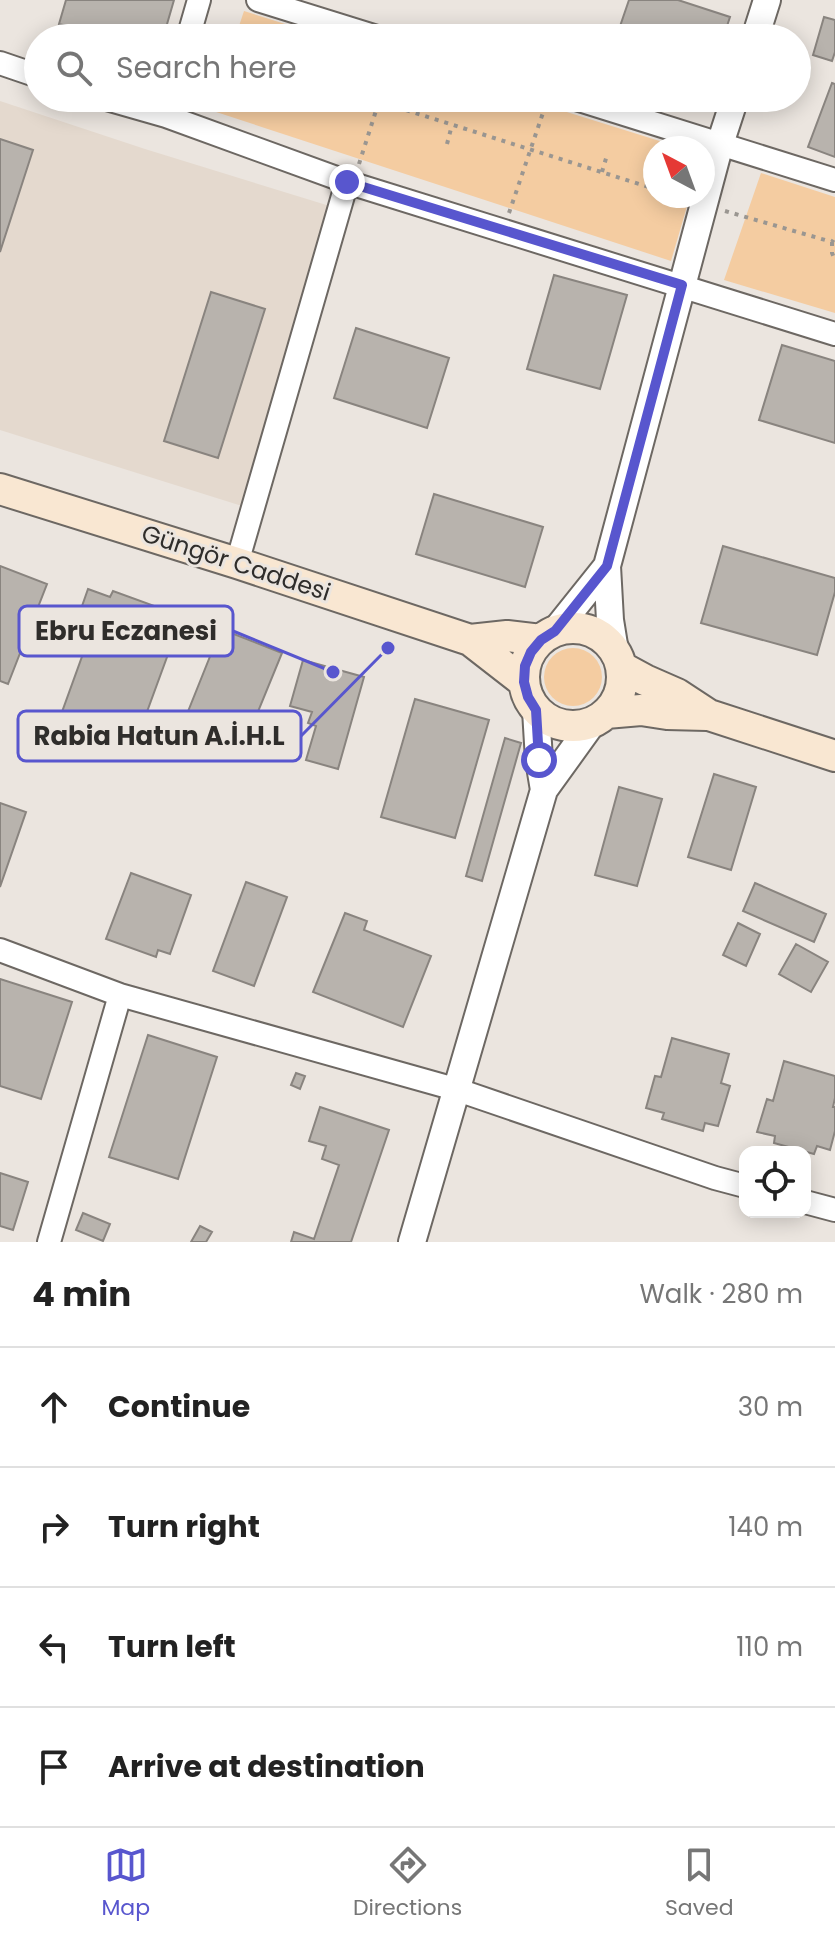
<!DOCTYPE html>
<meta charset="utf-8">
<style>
:root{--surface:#fff;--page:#f2f2f2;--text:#222;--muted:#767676;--line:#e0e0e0;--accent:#5856ce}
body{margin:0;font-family:Poppins,sans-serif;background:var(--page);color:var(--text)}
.controls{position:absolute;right:24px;bottom:24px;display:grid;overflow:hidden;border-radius:16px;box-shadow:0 4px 20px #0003}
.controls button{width:72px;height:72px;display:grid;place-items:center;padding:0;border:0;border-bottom:2px solid var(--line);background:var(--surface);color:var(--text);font:40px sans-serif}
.compass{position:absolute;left:643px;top:136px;width:72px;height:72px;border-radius:50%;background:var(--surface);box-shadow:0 4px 20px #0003;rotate:319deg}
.stop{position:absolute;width:24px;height:24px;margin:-18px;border:6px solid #5856ce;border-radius:50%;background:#fff}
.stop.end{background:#5856ce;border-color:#fff;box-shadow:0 2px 8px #0008}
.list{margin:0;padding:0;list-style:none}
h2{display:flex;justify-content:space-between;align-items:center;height:104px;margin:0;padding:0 32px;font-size:34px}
h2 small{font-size:26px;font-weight:400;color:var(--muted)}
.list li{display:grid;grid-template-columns:52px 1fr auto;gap:24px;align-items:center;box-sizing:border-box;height:120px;padding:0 32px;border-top:2px solid var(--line)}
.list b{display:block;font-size:30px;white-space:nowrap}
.list em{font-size:26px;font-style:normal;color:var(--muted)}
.icon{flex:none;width:44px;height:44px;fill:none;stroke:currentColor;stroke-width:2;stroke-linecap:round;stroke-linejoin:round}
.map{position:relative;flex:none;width:835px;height:1242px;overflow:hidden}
.search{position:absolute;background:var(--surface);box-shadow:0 4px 20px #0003;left:24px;right:24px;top:24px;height:88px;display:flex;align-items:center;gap:20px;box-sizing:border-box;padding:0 28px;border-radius:44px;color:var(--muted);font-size:30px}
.sheet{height:584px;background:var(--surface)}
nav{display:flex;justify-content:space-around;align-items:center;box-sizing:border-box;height:112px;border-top:2px solid var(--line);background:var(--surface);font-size:22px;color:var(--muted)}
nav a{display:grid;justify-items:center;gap:4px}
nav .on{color:var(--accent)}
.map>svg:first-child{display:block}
</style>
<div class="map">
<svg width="835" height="1242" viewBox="0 0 835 1242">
<rect width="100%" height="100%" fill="#ebe5df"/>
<path fill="#e4d9ce" d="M0,101L145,149L333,207L242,506L0,430Z"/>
<path fill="#f4cca1" d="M244,11L330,38H235Z
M214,98H522L682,148H655V196H690L671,261L210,110Z
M761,173L835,197V313L724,280Z
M544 677a29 29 0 1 1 58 0a29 29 0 1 1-58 0Z"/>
<path fill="#b8b3ad" stroke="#89847f" stroke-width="2" d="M66,0H174L163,38H112L59,24Z
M629,0H678L730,17L723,38H616Z
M824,17L835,20V52L832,61L813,55Z
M832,83L835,84V157L808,147Z
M0,139L33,150L0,252Z
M554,275L627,295L600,389L527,369Z
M211,292L265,309L218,458L164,441Z
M356,328L449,358L427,428L334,398Z
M782,345L835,361V443L759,420Z
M434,494L543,527L525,587L416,554Z
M723,546L835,578V592L817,655L701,623Z
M0,566L47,584L8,684L0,681Z
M88,589L110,597L113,591L182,616L137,739L62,712L97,615L81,609Z
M221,629L282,653L248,736L226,728L215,757L184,745L193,723L185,719Z
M303,660L364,677L338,769L306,760L316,726L308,723L312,712L290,706Z
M415,699L489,720L455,838L381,817Z
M505,738L521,743L482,881L466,876Z
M714,774L756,787L731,870L688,857Z
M619,787L662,799L637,886L595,875Z
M0,803L26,812L0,887Z
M131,873L191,895L170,954L158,950L156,957L106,939Z
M246,882L287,897L254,986L213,971Z
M755,883L826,914L814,942L743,911Z
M345,913L367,921L364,930L431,956L403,1027L313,992Z
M738,923L760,934L746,966L723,955Z
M796,944L828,962L811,992L779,974Z
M0,979L72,1002L41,1099L0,1086Z
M148,1035L217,1057L178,1179L109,1157Z
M672,1038L729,1054L721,1083L730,1086L718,1126L705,1123L703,1131L662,1119L664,1113L646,1108L655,1076L661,1077Z
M784,1061L835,1076V1098L833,1107H835V1131L830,1150L817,1146L814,1154L774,1143L775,1136L757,1132L767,1099L773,1101Z
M296,1073L305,1076L300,1089L291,1085Z
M320,1107L389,1130L351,1242H291L294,1232L314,1239L339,1165L322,1159L326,1146L309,1141Z
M0,1173L28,1182L13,1230L0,1226Z
M83,1213L110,1224L103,1241L76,1230Z
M200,1226L212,1232L206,1242H191Z"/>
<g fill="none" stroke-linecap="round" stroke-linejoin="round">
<defs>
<path id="minor" d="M258,0L380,38
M188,38L199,0
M0,63L38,76
M103,98L166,116L353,184L835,334
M573,98L835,180
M237,563L347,182
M0,950L120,995L455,1089L715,1178L745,1186
M805,1202L835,1210
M49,1242L120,995"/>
<path id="tertiary" d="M755,38L767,0
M607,566L720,144L735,98
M555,631L607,566L610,620L615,651
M536,710L539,760L544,790L593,722
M412,1242L544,790"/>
<path id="secondary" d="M0,489L237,563L470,640L524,682
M524 677a49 49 0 1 1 98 0a49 49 0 1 1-98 0Z
M470,640L507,636L541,640
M621,667L645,680L677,694L709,715L835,756
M606,713L641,710L667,714L707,715"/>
</defs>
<use href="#minor" stroke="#6d6863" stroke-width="26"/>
<use href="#tertiary" stroke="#6d6863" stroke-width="30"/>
<use href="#secondary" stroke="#6d6863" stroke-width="34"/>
<path stroke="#9a9691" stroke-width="4" stroke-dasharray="4 6" stroke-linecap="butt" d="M368,98L655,189
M447,144L452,125
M359,164L380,98
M602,172L607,155
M725,211L832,242L835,237
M509,213L548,98
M832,242V253L835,260"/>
<use href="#minor" stroke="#fff" stroke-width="22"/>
<use href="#tertiary" stroke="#fff" stroke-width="26"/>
<use href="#secondary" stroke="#f9e7d2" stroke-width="30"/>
</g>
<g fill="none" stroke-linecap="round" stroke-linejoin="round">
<path stroke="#5856ce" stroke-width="10" d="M347,182L682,285L607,566L555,631L541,640L531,652L525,666L524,682L528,697L536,710L539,760"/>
</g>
<g text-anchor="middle" stroke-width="6" stroke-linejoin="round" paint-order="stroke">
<g font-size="24" fill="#2f2d2b" stroke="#ebe5df">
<text transform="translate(236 563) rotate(18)" y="8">Güngör Caddesi</text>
</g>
</g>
<path fill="none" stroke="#5856ce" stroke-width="3" d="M333 672L233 631M388 648L301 736"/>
<g fill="#5856ce" stroke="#ebe5df" stroke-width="3">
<circle cx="333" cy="672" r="8"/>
<circle cx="388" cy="648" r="8"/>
</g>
<g fill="#ebe5df" stroke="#5856ce" stroke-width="3">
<rect x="19" y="606" width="214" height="50" rx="8"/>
<rect x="18" y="711" width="283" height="50" rx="8"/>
</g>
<g font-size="26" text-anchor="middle" font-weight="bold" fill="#2f2d2b">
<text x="126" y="640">Ebru Eczanesi</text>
<text x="159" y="745">Rabia Hatun A.İ.H.L</text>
</g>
</svg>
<div class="controls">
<button><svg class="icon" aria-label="locate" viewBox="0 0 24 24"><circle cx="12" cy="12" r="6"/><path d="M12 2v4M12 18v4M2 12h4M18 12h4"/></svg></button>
</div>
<svg class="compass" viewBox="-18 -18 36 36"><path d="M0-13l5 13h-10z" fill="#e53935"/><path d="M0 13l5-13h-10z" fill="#767676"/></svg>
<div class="stop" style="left:539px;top:760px"></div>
<div class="stop end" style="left:347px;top:182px"></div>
<div class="search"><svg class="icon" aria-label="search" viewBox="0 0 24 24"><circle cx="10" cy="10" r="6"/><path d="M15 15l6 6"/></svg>Search here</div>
</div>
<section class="sheet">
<h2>4 min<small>Walk · 280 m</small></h2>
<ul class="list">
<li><svg class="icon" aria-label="ahead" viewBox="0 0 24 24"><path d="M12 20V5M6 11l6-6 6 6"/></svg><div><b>Continue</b></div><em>30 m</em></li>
<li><svg class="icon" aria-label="right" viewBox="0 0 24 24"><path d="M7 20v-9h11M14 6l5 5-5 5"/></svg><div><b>Turn right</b></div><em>140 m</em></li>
<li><svg class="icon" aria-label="left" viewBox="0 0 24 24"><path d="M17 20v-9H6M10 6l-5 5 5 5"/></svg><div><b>Turn left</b></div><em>110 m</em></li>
<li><svg class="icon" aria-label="arrive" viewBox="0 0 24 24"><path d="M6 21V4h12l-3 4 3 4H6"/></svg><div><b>Arrive at destination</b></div></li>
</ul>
</section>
<nav>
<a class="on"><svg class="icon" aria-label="map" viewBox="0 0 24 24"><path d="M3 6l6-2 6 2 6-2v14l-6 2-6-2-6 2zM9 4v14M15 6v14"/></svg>Map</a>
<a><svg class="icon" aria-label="directions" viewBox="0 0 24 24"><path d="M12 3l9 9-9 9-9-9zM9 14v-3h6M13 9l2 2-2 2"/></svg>Directions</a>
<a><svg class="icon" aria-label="saved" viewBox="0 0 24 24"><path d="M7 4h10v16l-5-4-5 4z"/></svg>Saved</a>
</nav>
